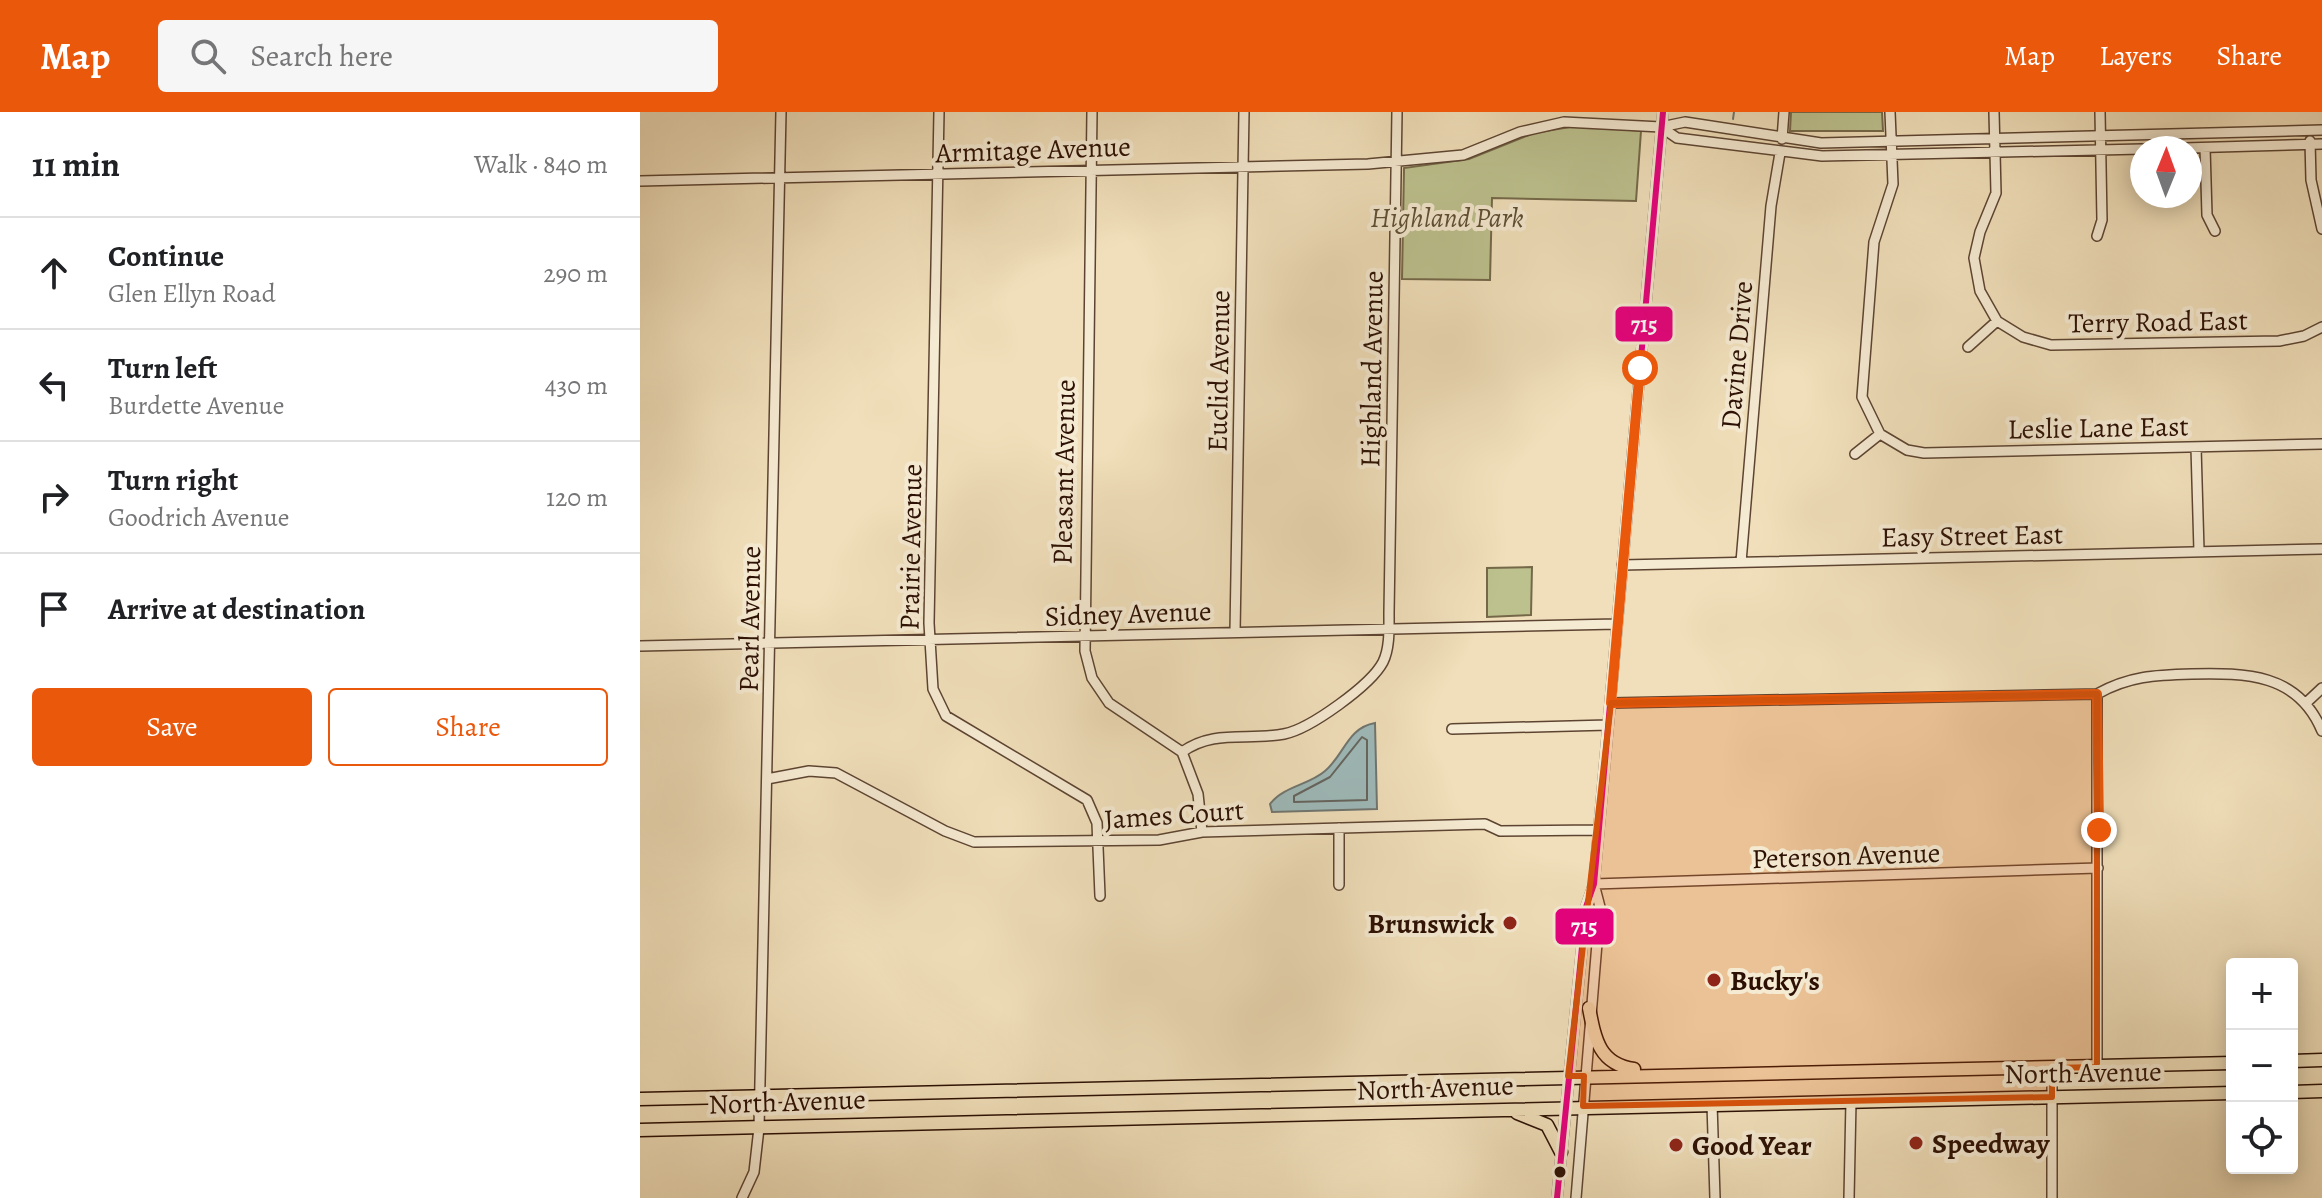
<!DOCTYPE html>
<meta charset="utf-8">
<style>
:root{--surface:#fff;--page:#f6f6f6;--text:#202124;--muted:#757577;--line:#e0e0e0;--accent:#ea580c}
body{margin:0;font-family:Alegreya,serif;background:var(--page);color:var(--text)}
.controls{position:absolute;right:24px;bottom:24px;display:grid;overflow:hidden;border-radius:8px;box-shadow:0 4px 20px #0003}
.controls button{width:72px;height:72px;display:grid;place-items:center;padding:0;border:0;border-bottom:2px solid var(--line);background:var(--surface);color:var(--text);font:40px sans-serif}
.compass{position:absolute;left:1490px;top:24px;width:72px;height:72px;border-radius:50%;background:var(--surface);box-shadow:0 4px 20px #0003;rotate:1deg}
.stop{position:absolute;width:24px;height:24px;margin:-18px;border:6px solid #ea580c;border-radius:50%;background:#fff}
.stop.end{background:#ea580c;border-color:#fff;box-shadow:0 2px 8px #0008}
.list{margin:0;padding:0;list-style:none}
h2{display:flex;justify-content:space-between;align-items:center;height:104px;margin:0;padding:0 32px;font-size:34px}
h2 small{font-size:26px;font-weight:400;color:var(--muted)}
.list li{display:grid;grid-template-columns:52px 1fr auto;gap:24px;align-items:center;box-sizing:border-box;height:112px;padding:0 32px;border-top:2px solid var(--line)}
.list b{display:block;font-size:30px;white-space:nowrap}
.list p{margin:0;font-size:26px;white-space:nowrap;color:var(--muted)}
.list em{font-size:26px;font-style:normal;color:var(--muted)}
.actions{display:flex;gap:16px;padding:24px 32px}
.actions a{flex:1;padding:18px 0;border:2px solid var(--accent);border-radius:8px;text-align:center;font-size:28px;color:var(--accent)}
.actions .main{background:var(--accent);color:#fff}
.icon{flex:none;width:44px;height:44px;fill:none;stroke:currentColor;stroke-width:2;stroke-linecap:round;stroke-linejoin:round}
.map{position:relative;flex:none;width:1682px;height:1086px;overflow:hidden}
header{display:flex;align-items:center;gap:48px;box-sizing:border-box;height:112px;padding:0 40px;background:var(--accent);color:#fff}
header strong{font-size:38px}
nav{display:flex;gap:44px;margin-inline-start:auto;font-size:28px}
.search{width:560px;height:72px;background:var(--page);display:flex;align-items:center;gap:20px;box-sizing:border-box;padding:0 28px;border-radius:8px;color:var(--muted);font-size:30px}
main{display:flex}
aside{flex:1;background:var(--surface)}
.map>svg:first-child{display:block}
</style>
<header>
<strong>Map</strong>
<div class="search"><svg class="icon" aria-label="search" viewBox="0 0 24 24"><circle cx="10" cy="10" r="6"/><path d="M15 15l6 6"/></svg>Search here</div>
<nav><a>Map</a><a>Layers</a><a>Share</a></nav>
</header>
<main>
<aside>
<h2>11 min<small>Walk · 840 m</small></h2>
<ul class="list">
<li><svg class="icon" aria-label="ahead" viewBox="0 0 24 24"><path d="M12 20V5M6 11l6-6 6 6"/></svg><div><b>Continue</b><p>Glen Ellyn Road</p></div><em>290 m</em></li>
<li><svg class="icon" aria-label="left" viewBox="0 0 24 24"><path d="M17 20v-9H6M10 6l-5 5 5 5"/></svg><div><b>Turn left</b><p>Burdette Avenue</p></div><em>430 m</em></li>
<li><svg class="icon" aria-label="right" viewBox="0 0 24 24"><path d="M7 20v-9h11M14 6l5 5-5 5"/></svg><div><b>Turn right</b><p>Goodrich Avenue</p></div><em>120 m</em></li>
<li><svg class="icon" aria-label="arrive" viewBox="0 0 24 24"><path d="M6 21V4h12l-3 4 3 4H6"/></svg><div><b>Arrive at destination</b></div></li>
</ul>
<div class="actions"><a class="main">Save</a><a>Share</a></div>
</aside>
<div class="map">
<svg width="1682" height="1086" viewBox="0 0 1682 1086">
<rect width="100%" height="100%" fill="#f0dfba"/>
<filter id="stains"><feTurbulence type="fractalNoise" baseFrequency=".0025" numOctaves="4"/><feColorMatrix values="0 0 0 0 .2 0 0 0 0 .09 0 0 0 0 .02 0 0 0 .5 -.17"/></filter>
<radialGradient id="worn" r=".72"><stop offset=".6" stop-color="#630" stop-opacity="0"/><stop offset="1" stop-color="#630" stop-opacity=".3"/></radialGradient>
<path fill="#bcc18e" stroke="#746849" stroke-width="2" d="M1151,0H1242L1243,19H1150Z
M942,13L1001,19L996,89L852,86L850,168L762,167L764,56L829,47L894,21Z
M892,455L891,503L847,505V456Z"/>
<path fill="#9ebaba" stroke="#707671" stroke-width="2" d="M735,611L737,697L632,700L630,692C644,674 669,673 685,659C705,642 707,616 735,611Z"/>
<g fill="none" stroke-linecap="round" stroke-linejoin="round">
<path stroke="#65655f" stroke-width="2" d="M722,625L727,628V688L654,690V684L690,665Z"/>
<path stroke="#707671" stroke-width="2" d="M1093,7L1094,0"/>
<defs>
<path id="minor" d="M299,0L289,511L293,577L306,604L447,688L457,711L460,784
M452,0L445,539L452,566L469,591L542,640L558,682L562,720
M1250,0L1253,72L1234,130L1222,285L1240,322L1267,338L1284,341L1682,332
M1354,0L1356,81L1340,120L1334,146L1340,179L1357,209L1383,225L1411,233L1639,229L1664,224L1682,215
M1021,15L1037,26L1182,44L1502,37
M1142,27L1144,0
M1670,29L1671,68L1682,117
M1544,36L1682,32
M1565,36L1567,103L1575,119
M0,69L728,52L823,43L880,20L924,10L1021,15L1045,10L1181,31L1682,18
M1457,124L1462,108L1460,0
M1328,235L1357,209
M1556,335L1559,439
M1215,342L1240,322
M1101,450L1131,94L1140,41
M982,453L1682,437
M595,520L604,0
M0,534L977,512
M971,591L1457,582C1489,564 1515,563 1552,562C1606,561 1658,561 1682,619
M1666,591L1682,576
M812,617L968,613
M542,640C574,617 607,629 644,622C670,617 731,573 743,550C750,536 749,516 749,501L757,0
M127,667L169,659L196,661L305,719L334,730L519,728L562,720L845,712L860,719L959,718
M954,772L1458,756
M699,773V716
M1457,955V582
M1072,992L1075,1086
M102,1086L114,1060L119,1016L141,0
M917,1086L946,795L954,772L1023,0
M936,1086L960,795L954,772
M1209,1086L1211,989
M1412,1086V956"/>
<path id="major" d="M949,896C955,927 959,952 994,957
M1652,949L1682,948
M1652,980L1682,979
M0,987L1592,951
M877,1001L907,1013L921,1040
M0,1018L1592,981"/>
</defs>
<use href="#minor" stroke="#5d4432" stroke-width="12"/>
<use href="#major" stroke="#2c1004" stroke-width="15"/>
<use href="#minor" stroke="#f5ead2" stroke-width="9"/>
<use href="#major" stroke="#f0dfba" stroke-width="12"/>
<defs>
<path id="bus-1" d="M917,1086L946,795L954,772L1023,0"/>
</defs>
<use href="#bus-1" stroke="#f5ead2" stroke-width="12"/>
<use href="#bus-1" stroke="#e5007d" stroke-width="6"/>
</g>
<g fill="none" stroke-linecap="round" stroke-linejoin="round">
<path stroke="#ea580c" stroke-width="10" d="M1000,256L971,591L1457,582L1459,718"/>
</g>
<path fill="#d5520b" fill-opacity="0.2" stroke="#d5520b" stroke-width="6" stroke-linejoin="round" d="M1457,582V955L1412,956V985L943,994L944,964H928L971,591Z"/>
<g fill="#8f2418" stroke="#f5ead2" stroke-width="3">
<circle cx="870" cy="811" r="8"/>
<circle cx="1074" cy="868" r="8"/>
<circle cx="1276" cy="1031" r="8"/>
<circle cx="1036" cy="1033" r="8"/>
</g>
<circle fill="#2c1004" stroke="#f5ead2" stroke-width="3" cx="920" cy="1060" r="7"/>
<g text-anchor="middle" stroke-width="8" stroke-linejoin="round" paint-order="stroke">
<g font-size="28" fill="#2c1004" stroke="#f5ead2">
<text transform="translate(393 37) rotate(-2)" y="10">Armitage Avenue</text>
<text transform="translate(1518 209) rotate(-1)" y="10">Terry Road East</text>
<text transform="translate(1096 243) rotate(-85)" y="10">Davine Drive</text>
<text transform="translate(731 257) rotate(-89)" y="10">Highland Avenue</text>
<text transform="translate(578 259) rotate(-89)" y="10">Euclid Avenue</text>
<text transform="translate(1458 315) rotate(-1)" y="10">Leslie Lane East</text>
<text transform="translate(423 360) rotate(-89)" y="10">Pleasant Avenue</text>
<text transform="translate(1332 423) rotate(-1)" y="10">Easy Street East</text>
<text transform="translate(270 435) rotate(-89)" y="10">Prairie Avenue</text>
<text transform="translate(488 501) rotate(-2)" y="10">Sidney Avenue</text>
<text transform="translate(109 507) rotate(-89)" y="10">Pearl Avenue</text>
<text transform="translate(534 702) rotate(-4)" y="10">James Court</text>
<text transform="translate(1206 743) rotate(-2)" y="10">Peterson Avenue</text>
<text transform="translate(1443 960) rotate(-1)" y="10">North Avenue</text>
<text transform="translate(795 975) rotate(-2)" y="10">North Avenue</text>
<text transform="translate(147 989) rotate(-2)" y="10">North Avenue</text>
</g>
<g font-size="28" font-style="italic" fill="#5e4e34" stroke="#f5ead2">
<text x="807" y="115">Highland Park</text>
</g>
<g font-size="28" font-weight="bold" fill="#2c1004" stroke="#f5ead2" text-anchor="start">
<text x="854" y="821" text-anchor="end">Brunswick</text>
<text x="1090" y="878">Bucky's</text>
<text x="1292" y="1041">Speedway</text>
<text x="1052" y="1043">Good Year</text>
</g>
</g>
<g stroke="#f5ead2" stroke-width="3">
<rect x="974" y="193" width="60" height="38" rx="8" fill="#e5007d"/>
<rect x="914" y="795" width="61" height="39" rx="8" fill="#e5007d"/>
</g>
<g font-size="22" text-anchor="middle" font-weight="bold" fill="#fff">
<text x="1004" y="220">715</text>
<text x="944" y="822">715</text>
</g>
<rect width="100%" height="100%" filter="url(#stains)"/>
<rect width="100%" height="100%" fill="url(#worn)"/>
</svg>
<div class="controls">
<button>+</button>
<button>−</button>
<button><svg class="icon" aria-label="locate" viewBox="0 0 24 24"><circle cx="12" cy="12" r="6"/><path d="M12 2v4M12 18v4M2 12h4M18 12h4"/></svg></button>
</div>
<svg class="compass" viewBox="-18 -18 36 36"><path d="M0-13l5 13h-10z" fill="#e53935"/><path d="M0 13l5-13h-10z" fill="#757577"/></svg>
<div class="stop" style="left:1000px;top:256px"></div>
<div class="stop end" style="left:1459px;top:718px"></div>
</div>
</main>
